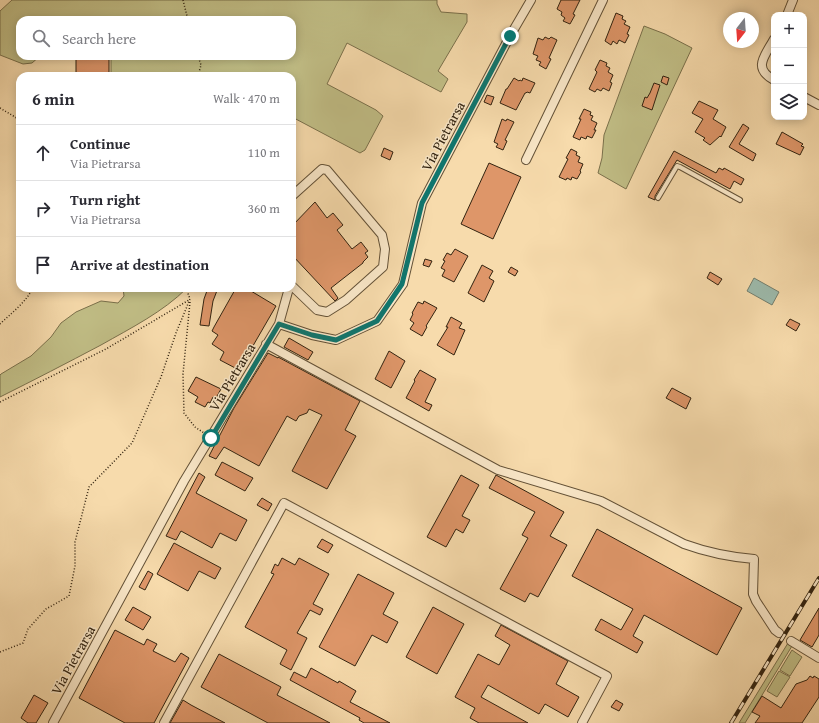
<!DOCTYPE html>
<meta charset="utf-8">
<style>
:root{--surface:#fff;--page:#f7f7f7;--text:#2b2b33;--muted:#7c7c81;--line:#e1e1e2}
body{margin:0;font-family:"Gentium Book Plus",serif;background:var(--page);color:var(--text)}
.controls{position:absolute;right:12px;top:12px;display:grid;overflow:hidden;border-radius:8px;box-shadow:0 2px 10px #0003}
.controls button{width:36px;height:36px;display:grid;place-items:center;padding:0;border:0;border-bottom:1px solid var(--line);background:var(--surface);color:var(--text);font:20px sans-serif}
.compass{position:absolute;left:723px;top:12px;width:36px;height:36px;border-radius:50%;background:var(--surface);box-shadow:0 2px 10px #0003;rotate:197deg}
.stop{position:absolute;width:12px;height:12px;margin:-9px;border:3px solid #0f766e;border-radius:50%;background:#fff}
.stop.end{background:#0f766e;border-color:#fff;box-shadow:0 1px 4px #0008}
.list{margin:0;padding:0;list-style:none}
h2{display:flex;justify-content:space-between;align-items:center;height:52px;margin:0;padding:0 16px;font-size:17px}
h2 small{font-size:13px;font-weight:400;color:var(--muted)}
.list li{display:grid;grid-template-columns:26px 1fr auto;gap:12px;align-items:center;box-sizing:border-box;height:56px;padding:0 16px;border-top:1px solid var(--line)}
.list b{display:block;font-size:15px;white-space:nowrap}
.list p{margin:0;font-size:13px;white-space:nowrap;color:var(--muted)}
.list em{font-size:13px;font-style:normal;color:var(--muted)}
.icon{flex:none;width:22px;height:22px;fill:none;stroke:currentColor;stroke-width:2;stroke-linecap:round;stroke-linejoin:round}
.map{position:relative;flex:none;width:819px;height:723px;overflow:hidden}
.search{position:absolute;background:var(--surface);box-shadow:0 2px 10px #0003;left:16px;top:16px;width:280px;height:44px;display:flex;align-items:center;gap:10px;box-sizing:border-box;padding:0 14px;border-radius:12px;color:var(--muted);font-size:15px}
.panel{position:absolute;background:var(--surface);box-shadow:0 2px 10px #0003;left:16px;top:72px;width:280px;height:220px;border-radius:12px}
.map>svg:first-child{display:block}
</style>
<div class="map">
<svg width="819" height="723" viewBox="0 0 819 723">
<rect width="100%" height="100%" fill="#f7dbac"/>
<filter id="stains"><feTurbulence type="fractalNoise" baseFrequency=".005" numOctaves="4"/><feColorMatrix values="0 0 0 0 .2 0 0 0 0 .09 0 0 0 0 .02 0 0 0 .5 -.17"/></filter>
<radialGradient id="worn" r=".72"><stop offset=".6" stop-color="#630" stop-opacity="0"/><stop offset="1" stop-color="#630" stop-opacity=".3"/></radialGradient>
<path fill="#c1be86" stroke="#7a704b" d="M12,0H437V4L441,12L467,14V22L438,71L448,79L441,92L347,43L327,84L376,110L383,116L365,150L360,153L292,117V76H111V56H292V20H20V56H40L32,63L23,64L0,55V11Z
M644,26L665,34L692,48L626,189L598,173L602,158L604,135Z
M123,288H187C163,312 131,328 101,345C67,363 34,380 0,397V375L1,374L31,356L51,337L61,323L76,312L101,301L118,303L124,296Z
M788,643L792,646L745,723H739Z
M792,650L802,657L790,676L780,670Z
M779,671L790,677L777,697L767,691Z"/>
<path fill="#9dbbad" stroke="#727e6e" d="M754,278L779,292L772,305L747,291Z"/>
<path fill="#de9669" stroke="#322310" d="M561,0H580L573,14L575,15L570,24L563,21L565,18L561,15L562,12L557,9Z
M616,13L623,16L622,19L626,21L624,24L630,27L627,34L629,35L625,43L619,40L617,44L613,41L611,45L605,41Z
M545,37L549,39L551,37L557,40L549,58L551,59L546,69L539,65L541,62L536,60L538,56L533,54L538,38L543,40Z
M76,56H109V73L76,74Z
M600,60L607,63L606,66L610,68L608,72L613,75L610,82L612,83L609,91L603,88L601,91L597,89L595,92L589,89L597,72L595,70Z
M663,76L669,78L667,85L661,82Z
M514,78L519,81L520,80L522,81L523,78L535,83L530,93L527,92L526,93H525L516,110L500,103L506,89H507Z
M654,83L660,85L652,110L642,106L645,97L647,98L650,93Z
M487,95L494,97L491,105L484,102Z
M699,101L718,110L713,119L726,127L721,137L720,136L710,145L703,140L705,138L695,132L703,119L692,113Z
M584,109L591,112L590,115L593,116L591,120L597,123L594,130H596L592,138L587,136L586,139L581,137L580,140L573,137L581,119H579Z
M502,119L506,121L507,119L514,122L505,140L507,141L503,150L496,147L498,144L494,142Z
M743,124L749,128L739,144L756,154L753,161L729,147Z
M782,132L803,144L801,146L804,147L800,155L776,144Z
M384,148L393,152L390,160L381,156Z
M571,149L577,152L576,155L580,157L578,162L583,164L580,171L581,172L577,179L572,177L571,180L567,178L566,180L559,177L568,159L566,158Z
M674,151L716,173L719,168L723,170L724,168L744,179L741,185L734,181L730,189L677,160L655,196V200L648,197Z
M489,163L521,177L493,239L461,224Z
M315,202L327,218L333,213L343,225L337,230L352,249L361,242L368,251L365,253L368,257L363,262V263L331,288L338,298L335,301L292,255V226Z
M455,249L468,256L454,282L442,276L445,270L441,268L445,261L443,260L447,253L451,255Z
M425,259L432,261L429,267L423,265Z
M482,265L493,271L489,278L494,281L484,302L468,293Z
M511,267L518,271L515,276L508,272Z
M710,272L722,279L718,285L707,278Z
M208,288H218L213,301L209,326L200,325L204,299Z
M236,288H246L276,306L239,370L220,360L224,352L212,344L218,335L212,331L214,327Z
M424,301L437,308L426,326L427,327L422,336L410,329L414,323L410,320L413,314L412,313L418,302L423,304Z
M451,317L462,323L459,328L465,330L454,355L437,345L448,327H446Z
M790,319L800,324L796,331L786,325Z
M289,338L313,352L308,360L284,347Z
M389,351L405,361L391,388L375,379Z
M268,353L278,358V357L360,401L345,430L356,436L327,489L292,471L322,415L309,409L307,413L299,416L296,421L287,416L259,466L224,447L216,459L209,456L234,408Z
M420,370L436,379L425,402L432,405L429,411L406,398L415,381L414,380Z
M196,377L221,389L216,398L213,397L210,403L208,402L205,407L195,402L198,397L188,391Z
M672,388L691,398L686,409L666,398Z
M222,462L253,478L245,491L215,475Z
M199,473L205,477L196,493L247,520L236,541L220,533L212,548L181,531L176,540L166,536Z
M461,475L479,485L462,516L470,520L463,533L456,529L446,547L427,537Z
M496,475L564,512L550,536L567,545L538,597L530,593L525,602L500,589L528,538L522,535L535,512L489,488Z
M262,498L272,504L268,511L257,505Z
M597,529L742,608L717,655L644,615L633,636L643,642L637,653L595,630L601,619L621,630L633,609L572,576Z
M322,539L333,545L328,553L317,547Z
M174,543L221,568L215,579L199,571L188,591L157,574Z
M282,558L295,565L299,558L329,574L313,604L323,609L320,615L310,610L297,633L307,638L291,670L280,664L287,650L245,627L274,574L271,573L275,564L278,566Z
M148,571L153,574L145,590L139,587Z
M358,574L394,593L383,614L398,622L387,643L372,635L355,666L319,647Z
M133,607L151,617L143,630L125,620Z
M433,607L464,624L437,674L406,657Z
M819,608V635L812,647L800,640Z
M501,625L568,661L556,684L579,697L568,717L545,704L539,714L488,685L481,697L528,723H479L470,718L475,708L455,697L478,654L499,665L510,645L495,636Z
M115,630L144,645L147,639L157,644L153,651L175,662L181,653L189,658L154,723H125L79,698Z
M219,654L281,687L277,695L330,723H268L201,687Z
M311,668L338,683L339,681L356,691L350,702L390,723H364L359,720L360,718L290,680L294,672L306,678Z
M810,676L813,678L814,676L819,679V697L802,723H755L760,716L752,712L762,696L781,708L796,684L807,680Z
M34,695L48,703L36,723H28L21,718Z
M183,700L191,705L225,723H170Z
M616,700L623,704L619,711L611,707Z"/>
<g fill="none" stroke-linecap="round" stroke-linejoin="round">
<path stroke="#d0b68d" stroke-width="8" stroke-dasharray="8 4" stroke-linecap="butt" d="M779,633L791,641"/>
<defs>
<path id="service" d="M658,198L677,166L680,167L740,200"/>
<path id="minor" d="M787,15L793,0
M774,39C765,56 752,68 774,80
M804,97L819,105
M526,160L603,0
M292,196L322,169L327,170L382,235L385,249L383,267L346,300L327,312L317,310L292,286
M279,324L289,288
M266,344L498,470L601,501L684,544C706,552 730,557 754,559L753,594L756,601L775,630L779,633
M791,641L819,658
M53,723L184,481L279,324L312,335L336,340L377,321L403,284L422,203L510,36L531,0
M164,723L284,503L607,676L582,723"/>
</defs>
<use href="#service" stroke="#635137" stroke-width="6"/>
<use href="#minor" stroke="#635137" stroke-width="10"/>
<path stroke="#322310" stroke-width="1.5" stroke-dasharray="1 2" stroke-linecap="butt" d="M183,0L188,20
M198,76L201,65L198,56
M0,108L20,120
M190,302L183,374L184,413L195,427L204,433
M0,324C9,315 29,300 32,288
M0,402L106,349L189,300
M0,652L23,643L28,629L46,609L69,596L75,566V542L89,487L132,443L161,377L176,333L190,299L186,288"/>
<use href="#service" stroke="#fae8c9" stroke-width="4"/>
<use href="#minor" stroke="#fae8c9" stroke-width="8"/>
<defs>
<path id="rail" d="M731,723L819,578"/>
</defs>
<use href="#rail" stroke="#322310" stroke-width="4"/>
<use href="#rail" stroke="#fae8c9" stroke-width="2.5" stroke-dasharray="8" stroke-linecap="butt"/>
</g>
<g fill="none" stroke-linecap="round" stroke-linejoin="round">
<path stroke="#0f766e" stroke-width="5" d="M211,438L279,324L312,335L336,340L377,321L402,284L422,203L510,36"/>
</g>
<g text-anchor="middle" stroke-width="3" stroke-linejoin="round" paint-order="stroke">
<g font-size="14" fill="#322310" stroke="#fae8c9">
<text transform="translate(443 136) rotate(-62)" y="5">Via Pietrarsa</text>
<text transform="translate(232 377) rotate(-59)" y="5">Via Pietrarsa</text>
<text transform="translate(73 660) rotate(-61)" y="5">Via Pietrarsa</text>
</g>
</g>
<rect width="100%" height="100%" filter="url(#stains)"/>
<rect width="100%" height="100%" fill="url(#worn)"/>
</svg>
<div class="controls">
<button>+</button>
<button>−</button>
<button><svg class="icon" aria-label="layers" viewBox="0 0 24 24"><path d="M12 4l9 5-9 5-9-5zM3 14l9 5 9-5"/></svg></button>
</div>
<svg class="compass" viewBox="-18 -18 36 36"><path d="M0-13l5 13h-10z" fill="#e53935"/><path d="M0 13l5-13h-10z" fill="#7c7c81"/></svg>
<div class="stop" style="left:211px;top:438px"></div>
<div class="stop end" style="left:510px;top:36px"></div>
<div class="search"><svg class="icon" aria-label="search" viewBox="0 0 24 24"><circle cx="10" cy="10" r="6"/><path d="M15 15l6 6"/></svg>Search here</div>
<section class="panel">
<h2>6 min<small>Walk · 470 m</small></h2>
<ul class="list">
<li><svg class="icon" aria-label="ahead" viewBox="0 0 24 24"><path d="M12 20V5M6 11l6-6 6 6"/></svg><div><b>Continue</b><p>Via Pietrarsa</p></div><em>110 m</em></li>
<li><svg class="icon" aria-label="right" viewBox="0 0 24 24"><path d="M7 20v-9h11M14 6l5 5-5 5"/></svg><div><b>Turn right</b><p>Via Pietrarsa</p></div><em>360 m</em></li>
<li><svg class="icon" aria-label="arrive" viewBox="0 0 24 24"><path d="M6 21V4h12l-3 4 3 4H6"/></svg><div><b>Arrive at destination</b></div></li>
</ul>
</section>
</div>
